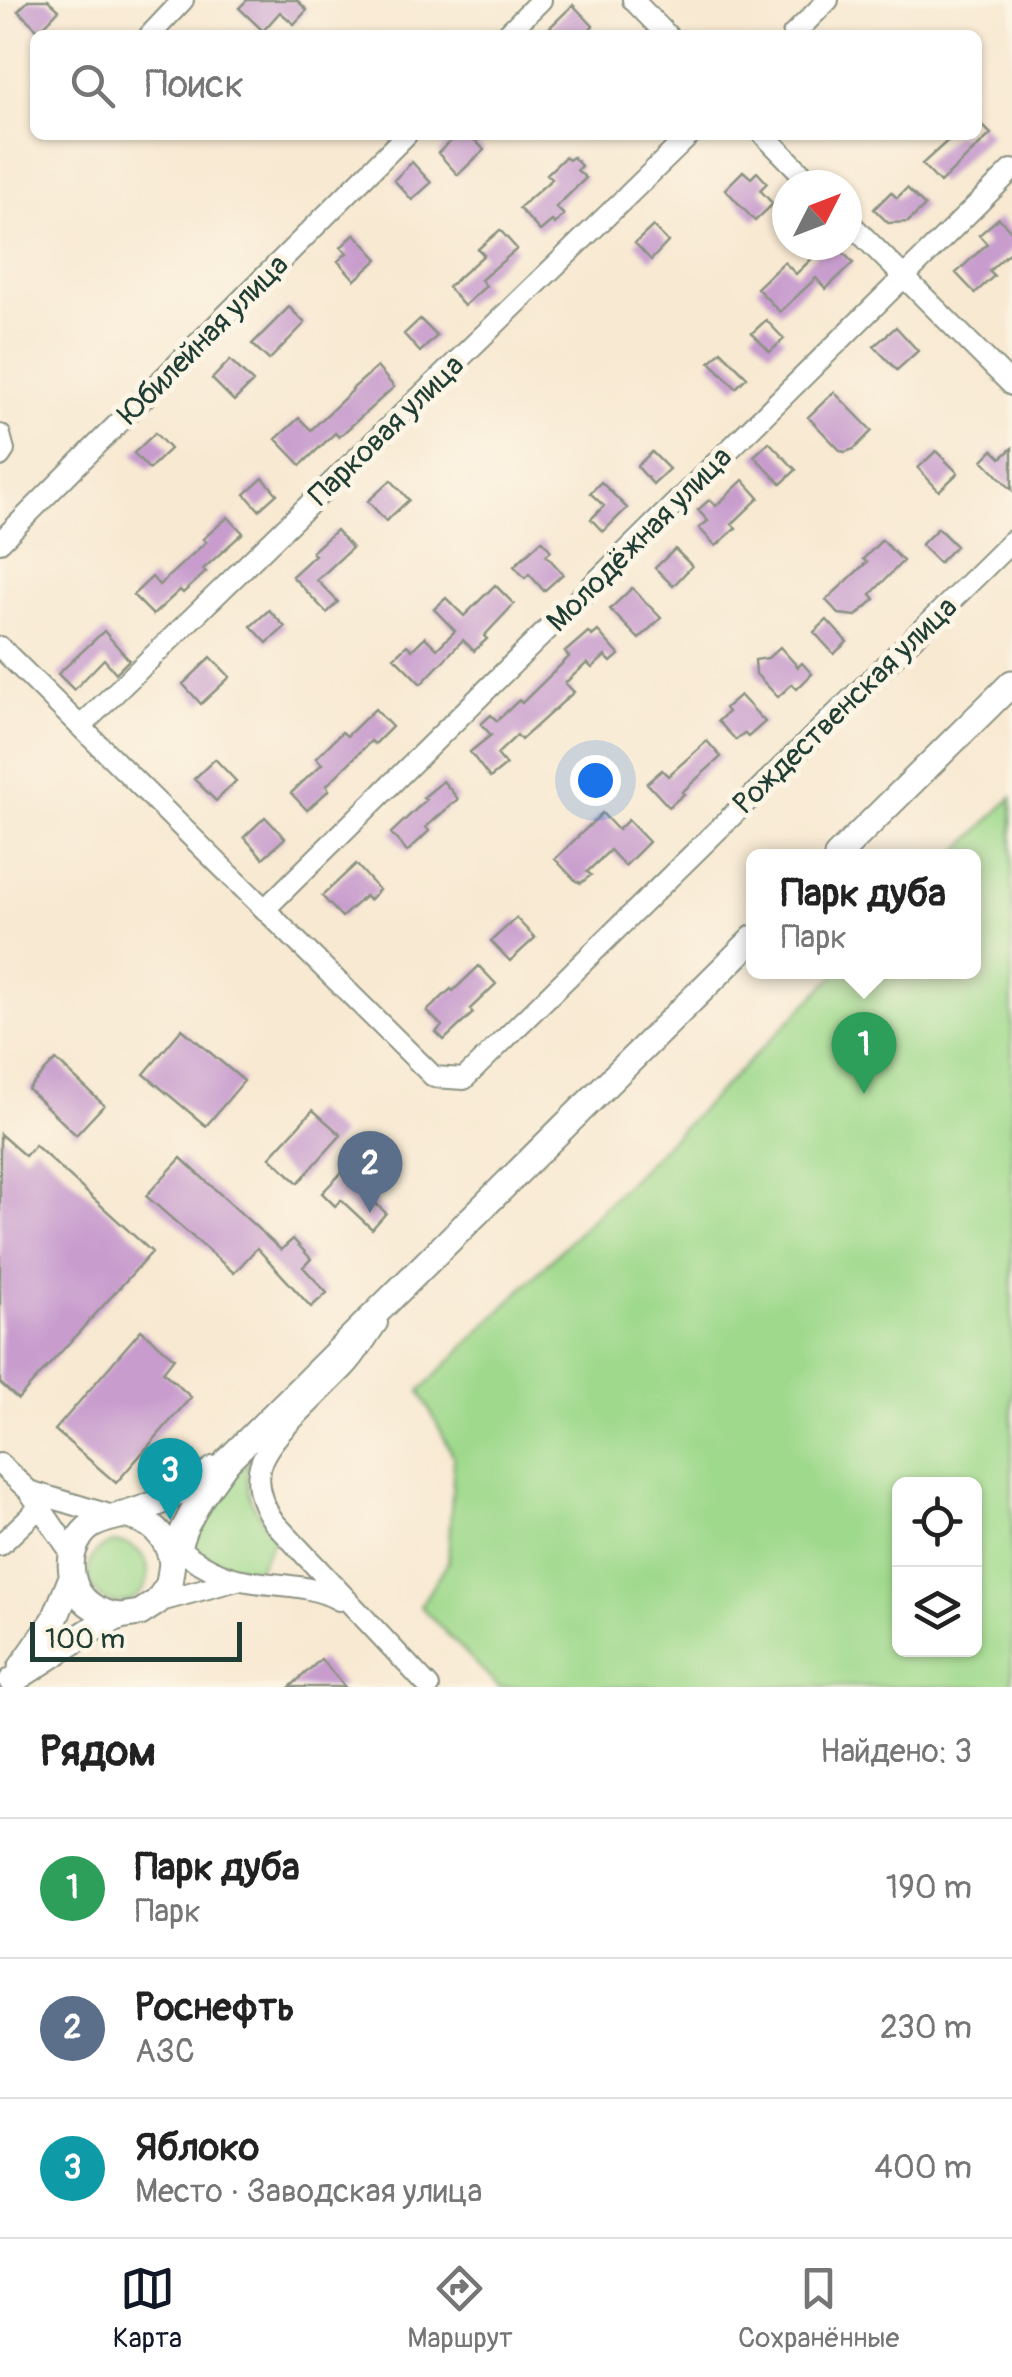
<!DOCTYPE html>
<html lang="ru">
<meta charset="utf-8">
<style>
:root{--surface:#fff;--page:#f6f6f6;--text:#222;--muted:#767676;--line:#e0e0e0;--accent:#111827}
body{margin:0;font-family:Pangolin,sans-serif;background:var(--page);color:var(--text)}
.controls{position:absolute;right:30px;bottom:30px;display:grid;overflow:hidden;border-radius:15px;box-shadow:0 2px 8px #0004}
.controls button{width:90px;height:90px;display:grid;place-items:center;padding:0;border:0;border-bottom:2px solid var(--line);background:var(--surface);color:var(--text);font:50px sans-serif}
.compass{position:absolute;left:772px;top:170px;width:90px;height:90px;border-radius:50%;background:var(--surface);box-shadow:0 2px 8px #0004;rotate:48deg}
.scale{position:absolute;left:30px;bottom:25px;width:212px;box-sizing:border-box;padding-left:10px;border:5px solid #1f3d34;border-top:0;font-size:28px;line-height:35px;white-space:nowrap;color:#1f3d34;-webkit-text-stroke:8px #fcf5e5;paint-order:stroke}
.you{position:absolute;left:595px;top:780px;width:35px;height:35px;margin:-25px;border:8px solid #fff;border-radius:50%;background:#1a73e8;box-shadow:0 0 0 15px #1a73e833}
.badge{display:grid;place-items:center;width:65px;height:65px;border-radius:50%;background:var(--accent);color:#fff;font-size:32px;font-weight:700}
.pin{position:absolute;translate:-50% -82px;filter:drop-shadow(0 2px 5px #0008)}
.pin::after{content:'';position:absolute;top:52px;width:35px;height:30px;background:inherit;clip-path:polygon(0 0,100% 0,50% 100%)}
.popup{position:absolute;left:746px;top:849px;width:235px;height:130px;box-sizing:border-box;display:grid;place-content:center;border-radius:15px;background:var(--surface);filter:drop-shadow(0 2px 8px #0005);font-size:32px;white-space:nowrap;color:var(--muted)}
.popup b{font-size:38px;color:var(--text)}
.popup::after{content:'';position:absolute;left:50%;top:100%;margin-left:-20px;border:20px solid transparent;border-top-color:var(--surface)}
.list{margin:0;padding:0;list-style:none}
h2{display:flex;justify-content:space-between;align-items:center;height:130px;margin:0;padding:0 40px;font-size:42px}
h2 small{font-size:32px;font-weight:400;color:var(--muted)}
.list li{display:grid;grid-template-columns:65px 1fr auto;gap:30px;align-items:center;box-sizing:border-box;height:140px;padding:0 40px;border-top:2px solid var(--line)}
.list b{display:block;font-size:38px;white-space:nowrap}
.list p{margin:0;font-size:32px;white-space:nowrap;color:var(--muted)}
.list em{font-size:32px;font-style:normal;color:var(--muted)}
.icon{flex:none;width:55px;height:55px;fill:none;stroke:currentColor;stroke-width:2;stroke-linecap:round;stroke-linejoin:round}
.map{position:relative;flex:none;width:1012px;height:1687px;overflow:hidden}
.search{position:absolute;background:var(--surface);box-shadow:0 2px 8px #0004;left:30px;right:30px;top:30px;height:110px;display:flex;align-items:center;gap:25px;box-sizing:border-box;padding:0 35px;border-radius:15px;color:var(--muted);font-size:38px}
.sheet{height:550px;background:var(--surface)}
nav{display:flex;justify-content:space-around;align-items:center;box-sizing:border-box;height:140px;border-top:2px solid var(--line);background:var(--surface);font-size:28px;color:var(--muted)}
nav a{display:grid;justify-items:center;gap:5px}
nav .on{color:var(--accent)}
.map>svg:first-child{display:block}
</style>
<div class="map">
<svg width="1012" height="1687" viewBox="0 0 1012 1687">
<rect width="100%" height="100%" fill="#fcf5e5"/>
<filter id="ink" filterUnits="userSpaceOnUse"><feTurbulence type="fractalNoise" baseFrequency=".01" numOctaves="2"/><feDisplacementMap in="SourceGraphic" scale="20" xChannelSelector="R" yChannelSelector="G"/><feConvolveMatrix kernelMatrix="1 2 1 2 8 2 1 2 1" color-interpolation-filters="sRGB"/></filter>
<filter id="wash" filterUnits="userSpaceOnUse"><feTurbulence type="fractalNoise" baseFrequency=".0048" numOctaves="4" result="noise"/><feDisplacementMap in="SourceGraphic" scale="40" xChannelSelector="R" yChannelSelector="G"/><feGaussianBlur stdDeviation="2.25" result="paint"/><feColorMatrix in="noise" values="0 0 0 0 0 0 0 0 0 0 0 0 0 0 0 0 0 1.4 0 .05"/><feComposite in="paint" operator="in"/></filter>
<g filter="url(#wash)">
<rect width="100%" height="100%" fill="#f8e9d2"/>
<path fill="#9fd98c" stroke="#5f8b60" stroke-width="2.5" fill-rule="evenodd" d="M1012,797V1687H499L420,1606L448,1562L454,1457L420,1391L838,972H974V856H953ZM974,1484V1650H900V1484Z
M249,1461C242,1495 254,1509 276,1535L258,1569L239,1570L191,1552L190,1535L212,1499Z
M88 1573a30 30 0 1 1 60 0a30 30 0 1 1-60 0Z"/>
<g id="blocks">
<path fill="#c89dce" d="M29,0H48L59,10L39,31L18,11Z
M247,0H297L307,10L294,24L280,12L263,31L239,8Z
M573,5L593,26L583,35H555L549,28Z
M977,120L991,134L940,183L922,164L954,135H977Z
M457,135H470L484,150L458,175L438,153Z
M565,157L569,160L573,157L581,166L577,170L586,178L556,207L564,215L555,224L552,221L540,231L519,208L552,179L547,174Z
M412,162L431,183L412,200L394,180Z
M743,171L751,178L757,172L767,183L760,190L773,204L755,221L725,189Z
M907,188L925,206L908,222L888,223L874,209L891,192L897,198Z
M999,218L1012,232V250L989,271L994,276L975,293L956,273L987,244L979,235Z
M653,226L668,242L651,260L635,243Z
M500,230L517,249L481,280L486,286L464,306L448,287L484,255L478,249Z
M355,234L378,259L355,280L338,261L347,253L341,247Z
M826,245H836L853,263L826,289L816,278L780,312L757,288L784,262L796,274Z
M289,307L305,323L269,360L252,344Z
M420,319L437,336L420,352L404,334Z
M766,320L784,339L770,352L752,333Z
M896,327L918,351L897,370L874,346Z
M721,351L747,377L736,388L710,362Z
M230,360L253,382L234,401L212,379Z
M377,367L394,387L339,437L335,433L301,465L276,439L299,418L311,430L353,390L352,389Z
M834,392L872,431L854,449L845,452L841,451L808,417Z
M155,433L170,449L149,469L134,453Z
M769,442L796,470L781,484L754,456Z
M1012,448V490L983,460L993,450L1001,458Z
M936,451L958,473L939,491L918,468Z
M652,452L669,469L653,484L637,466Z
M263,478L277,494L259,510L245,494Z
M391,480L409,500L386,521L368,501Z
M743,480L759,498L732,524L736,528L716,546L699,528L708,521L698,510L709,500L716,506Z
M601,482L627,508L603,532L591,519L604,506L590,493Z
M228,517L243,533L203,569L206,572L183,593L180,590L153,615L133,595L152,577L159,585L206,542L203,539Z
M938,528L956,546L939,563L921,545Z
M336,530L352,548L317,580L338,602L327,613L292,576L315,555L312,552Z
M542,540L551,551L546,555L563,574L544,591L529,574L525,578L514,566Z
M882,540L903,561L871,594L875,599L856,616L839,614L826,600L867,562L863,559Z
M675,549L692,566L673,586L655,568Z
M495,585L514,604L484,636L487,639L474,651L463,640L421,684L394,657L407,645L412,650L425,637L437,649L455,631L434,609L446,598L464,616Z
M632,588L661,618L639,639L610,609Z
M269,610L285,627L267,643L251,626Z
M827,620L847,642L834,654L814,632Z
M104,631L129,660L116,673L104,659L74,690L58,674Z
M598,631L619,655L611,662L605,656L592,668L587,663L565,683L574,692L521,740L517,735L497,754L506,765L490,778L470,752L491,735L481,724L491,715L497,721L519,700L522,703L569,657L565,652L588,632L592,636Z
M780,647L798,667L802,663L812,674L797,689L792,684L778,697L756,674L755,660L768,658Z
M211,657L230,677L201,704L183,684Z
M740,695L765,722L748,737L744,733L736,740L718,721L728,712L725,708Z
M375,709L392,727L375,744L371,741L326,786L329,790L307,810L291,793L322,764L316,758L342,732L347,736Z
M707,741L721,757L682,792L684,794L669,807L647,783L662,770L668,776Z
M215,759L236,781L216,801L194,779Z
M443,781L458,799L426,827L429,831L407,852L391,833L426,800L423,798Z
M602,813L618,830L628,820L649,842L625,866L610,850L587,872L591,875L581,883L576,881L555,859Z
M265,817L285,838L263,858L244,837Z
M356,864L379,890L369,900L365,896L342,917L322,896Z
M516,918L535,938L510,961L491,941Z
M479,966L496,984L470,1009L473,1013L444,1040L436,1032L442,1026L427,1011L451,989L453,991Z
M182,1029L244,1081L206,1126L144,1074Z
M56,1060L104,1105L76,1135L28,1089Z
M313,1110L341,1135L298,1183L270,1157Z
M0,1134L25,1156L35,1145L152,1252L18,1399L0,1383Z
M181,1158L281,1250L293,1239L311,1259L303,1267L327,1293L311,1307L257,1248L234,1273L146,1196Z
M346,1168L359,1180L355,1184L386,1213L372,1229L341,1200L335,1206L322,1193Z
M141,1330L174,1358L163,1372L191,1397L116,1483L55,1430Z
M321,1659L345,1687H290Z"/>
</g>
</g>
<g filter="url(#ink)">
<use href="#blocks" fill-opacity="0" stroke="#8c9383" stroke-width="2.5"/>
<g fill="none" stroke-linecap="round" stroke-linejoin="round">
<defs>
<path id="minor" d="M633,0L667,35
M150,35L183,0
M506,35L541,0
M793,35L828,0
M764,135L813,185
M847,220L1012,385
M0,435L4,450L0,456
M0,542L406,135
M0,647L434,1077L464,1079L1012,541
M81,726L690,135
M266,908L1012,170
M377,1323C366,1338 357,1355 344,1368C327,1385 310,1402 293,1419C260,1452 244,1478 274,1522L429,1687
M0,1464L29,1491L72,1554
M29,1491L113,1516
M167,1540C189,1557 210,1572 237,1579C272,1587 307,1582 339,1600
M0,1545L40,1507
M157,1602L237,1580"/>
<path id="major" d="M837,856L1012,683
M121,1515C149,1518 168,1535 172,1563
M120,1616C102,1614 84,1605 76,1588C71,1575 69,1562 74,1549C85,1519 105,1521 130,1513C140,1510 151,1506 160,1502C179,1493 197,1481 215,1469
M21,1668L54,1621L72,1577
M12,1681L93,1629L120,1616L140,1613L157,1602L169,1584L172,1563L184,1529L200,1499L227,1461L754,938"/>
</defs>
<use href="#minor" stroke="#8c9383" stroke-width="24"/>
<use href="#major" stroke="#8c9383" stroke-width="29"/>
<use href="#minor" stroke="#fff" stroke-width="20"/>
<use href="#major" stroke="#fff" stroke-width="25"/>
</g>
</g>
<g text-anchor="middle" stroke-width="10" stroke-linejoin="round" paint-order="stroke">
<g font-size="30" fill="#1f3d34" stroke="#fcf5e5">
<text transform="translate(203 339) rotate(-45)" y="10">Юбилейная улица</text>
<text transform="translate(386 430) rotate(-44)" y="10">Парковая улица</text>
<text transform="translate(639 539) rotate(-45)" y="10">Молодёжная улица</text>
<text transform="translate(845 705) rotate(-44)" y="10">Рождественская улица</text>
</g>
</g>
</svg>
<div class="controls">
<button><svg class="icon" aria-label="locate" viewBox="0 0 24 24"><circle cx="12" cy="12" r="6"/><path d="M12 2v4M12 18v4M2 12h4M18 12h4"/></svg></button>
<button><svg class="icon" aria-label="layers" viewBox="0 0 24 24"><path d="M12 4l9 5-9 5-9-5zM3 14l9 5 9-5"/></svg></button>
</div>
<svg class="compass" viewBox="-18 -18 36 36"><path d="M0-13l5 13h-10z" fill="#e53935"/><path d="M0 13l5-13h-10z" fill="#767676"/></svg>
<div class="scale">100 m</div>
<div class="you"></div>
<div class="pin badge" style="left:864px;top:1094px;background:#2e9e5b">1</div>
<div class="popup"><b>Парк дуба</b>Парк</div>
<div class="pin badge" style="left:370px;top:1213px;background:#5c6f8a">2</div>
<div class="pin badge" style="left:170px;top:1520px;background:#0f9aa8">3</div>
<div class="search"><svg class="icon" aria-label="search" viewBox="0 0 24 24"><circle cx="10" cy="10" r="6"/><path d="M15 15l6 6"/></svg>Поиск</div>
</div>
<section class="sheet">
<h2>Рядом<small>Найдено: 3</small></h2>
<ul class="list">
<li><span class="badge" style="background:#2e9e5b">1</span><div><b>Парк дуба</b><p>Парк</p></div><em>190 m</em></li>
<li><span class="badge" style="background:#5c6f8a">2</span><div><b>Роснефть</b><p>АЗС</p></div><em>230 m</em></li>
<li><span class="badge" style="background:#0f9aa8">3</span><div><b>Яблоко</b><p>Место · Заводская улица</p></div><em>400 m</em></li>
</ul>
</section>
<nav>
<a class="on"><svg class="icon" aria-label="map" viewBox="0 0 24 24"><path d="M3 6l6-2 6 2 6-2v14l-6 2-6-2-6 2zM9 4v14M15 6v14"/></svg>Карта</a>
<a><svg class="icon" aria-label="directions" viewBox="0 0 24 24"><path d="M12 3l9 9-9 9-9-9zM9 14v-3h6M13 9l2 2-2 2"/></svg>Маршрут</a>
<a><svg class="icon" aria-label="saved" viewBox="0 0 24 24"><path d="M7 4h10v16l-5-4-5 4z"/></svg>Сохранённые</a>
</nav>
